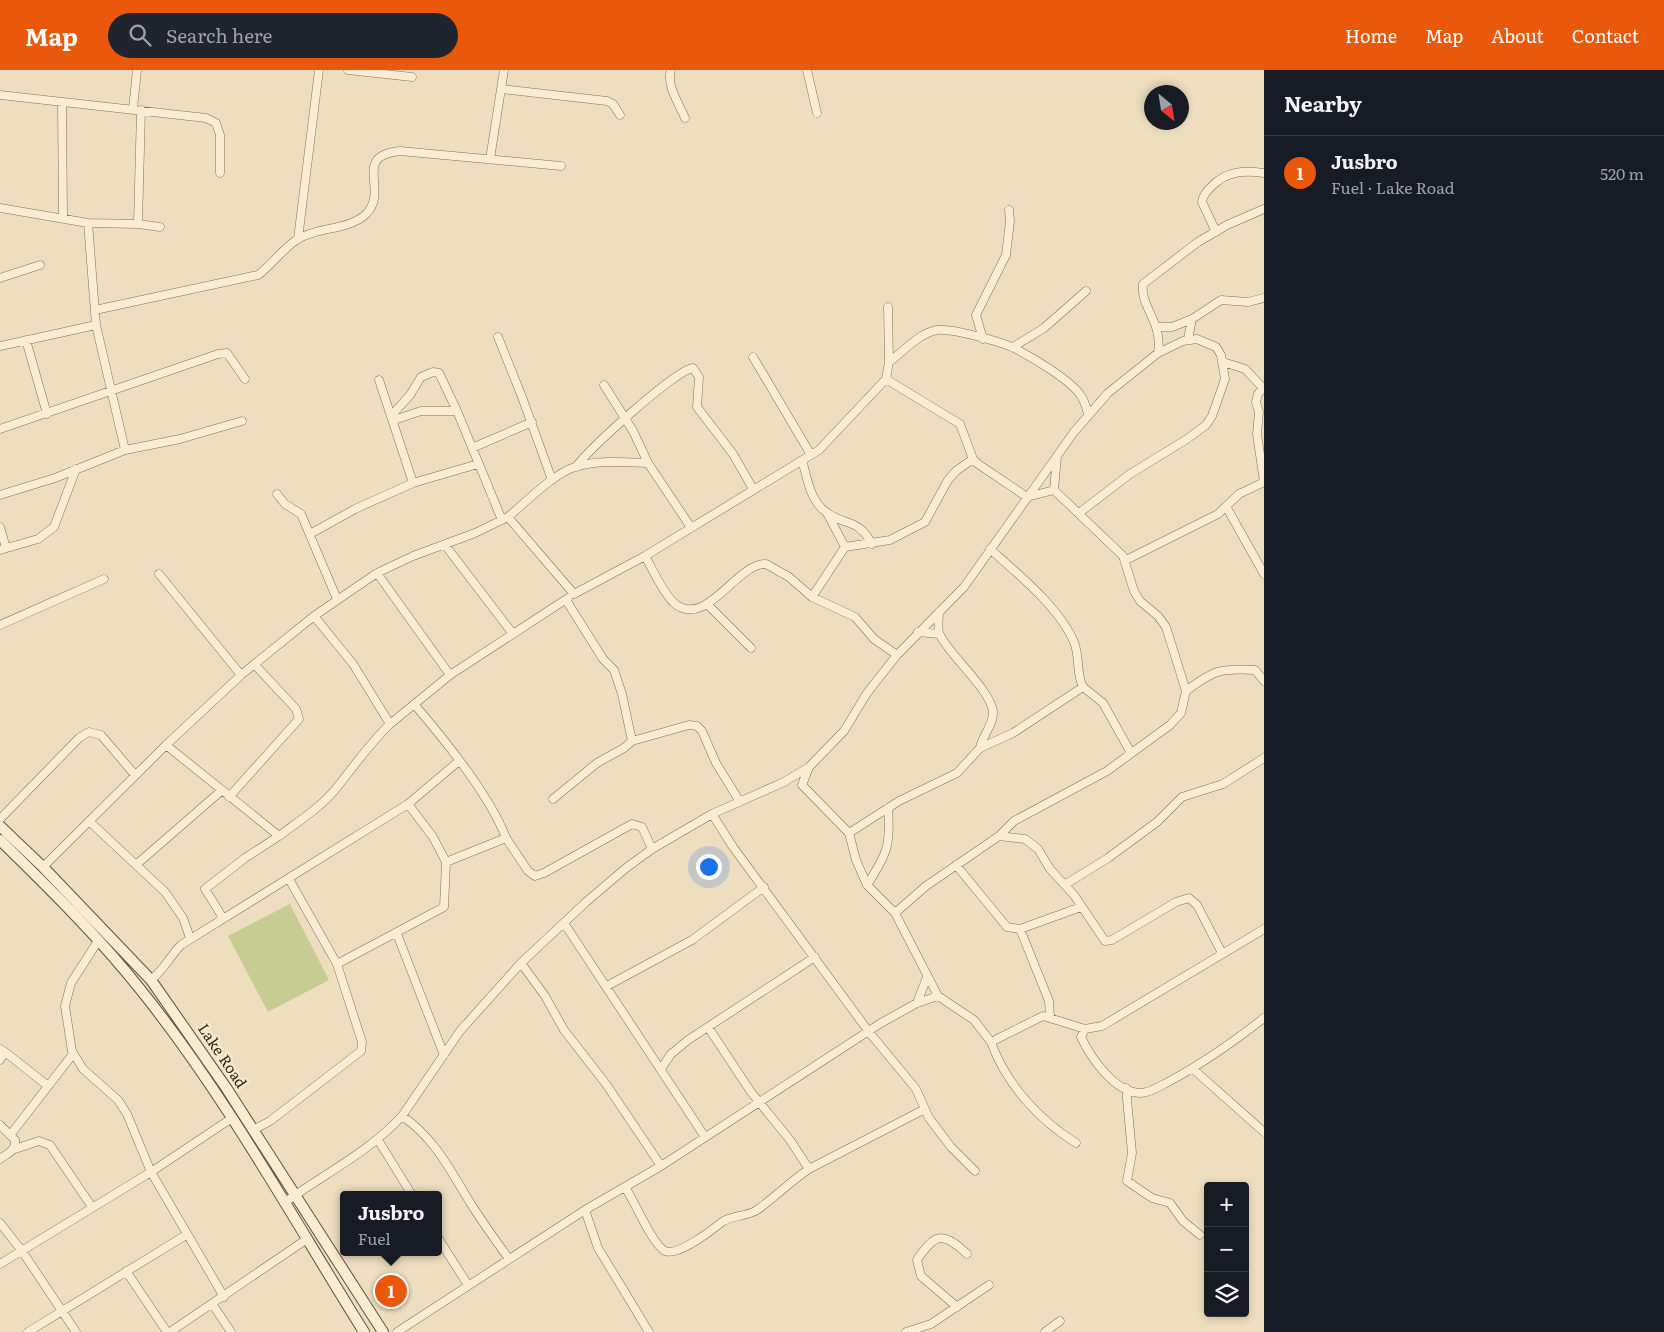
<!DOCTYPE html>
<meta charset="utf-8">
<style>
:root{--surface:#171b24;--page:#20242c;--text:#f1f3f6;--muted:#9ea1a6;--line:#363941;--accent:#ea580c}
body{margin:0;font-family:Literata,serif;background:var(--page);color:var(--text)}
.controls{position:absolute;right:15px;bottom:15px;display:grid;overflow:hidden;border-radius:5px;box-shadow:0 2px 8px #0003}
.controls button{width:45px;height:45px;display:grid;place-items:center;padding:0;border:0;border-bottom:1px solid var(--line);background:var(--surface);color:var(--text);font:25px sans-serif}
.compass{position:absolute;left:1144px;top:15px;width:45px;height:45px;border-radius:50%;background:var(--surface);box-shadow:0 2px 8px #0003;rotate:150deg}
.you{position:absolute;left:708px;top:796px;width:18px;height:18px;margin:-12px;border:4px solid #fff;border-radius:50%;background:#1a73e8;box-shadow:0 0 0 8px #1a73e833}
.badge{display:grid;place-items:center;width:32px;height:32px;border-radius:50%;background:var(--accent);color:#fff;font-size:16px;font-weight:700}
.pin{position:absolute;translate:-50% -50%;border:2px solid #fff;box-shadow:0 1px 5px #0006}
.popup{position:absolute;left:340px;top:1121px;width:102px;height:65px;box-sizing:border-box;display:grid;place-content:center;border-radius:5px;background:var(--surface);filter:drop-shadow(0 1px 4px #0005);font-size:16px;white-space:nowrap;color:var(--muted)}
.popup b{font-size:19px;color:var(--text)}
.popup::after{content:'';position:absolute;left:50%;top:100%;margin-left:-10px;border:10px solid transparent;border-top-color:var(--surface)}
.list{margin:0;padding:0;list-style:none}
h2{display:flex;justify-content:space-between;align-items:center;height:65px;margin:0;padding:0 20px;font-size:21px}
h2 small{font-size:16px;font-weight:400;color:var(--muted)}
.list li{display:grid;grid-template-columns:32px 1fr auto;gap:15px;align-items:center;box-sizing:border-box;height:75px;padding:0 20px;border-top:1px solid var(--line)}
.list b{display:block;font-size:19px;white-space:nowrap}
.list p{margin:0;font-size:16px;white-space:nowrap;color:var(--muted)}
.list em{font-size:16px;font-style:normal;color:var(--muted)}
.icon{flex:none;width:28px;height:28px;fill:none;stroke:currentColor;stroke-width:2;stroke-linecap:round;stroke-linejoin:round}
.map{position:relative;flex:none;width:1264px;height:1262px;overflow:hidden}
header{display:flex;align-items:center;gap:30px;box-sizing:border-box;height:70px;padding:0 25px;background:var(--accent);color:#fff}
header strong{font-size:24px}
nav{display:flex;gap:28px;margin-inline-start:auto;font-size:18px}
.search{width:350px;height:45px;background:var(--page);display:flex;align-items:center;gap:12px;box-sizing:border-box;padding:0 18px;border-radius:28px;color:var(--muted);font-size:19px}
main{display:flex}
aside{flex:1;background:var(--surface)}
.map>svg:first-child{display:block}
</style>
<header>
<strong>Map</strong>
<div class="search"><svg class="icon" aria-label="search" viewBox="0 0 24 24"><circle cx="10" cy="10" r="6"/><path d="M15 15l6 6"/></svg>Search here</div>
<nav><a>Home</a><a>Map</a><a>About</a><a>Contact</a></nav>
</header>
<main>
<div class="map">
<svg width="1264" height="1262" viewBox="0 0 1264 1262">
<rect width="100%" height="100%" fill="#eedebf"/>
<path fill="#c7cc93" d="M290,834L329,910L268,942L228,866Z"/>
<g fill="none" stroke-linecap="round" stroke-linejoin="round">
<defs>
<path id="street" d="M348,0L412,7
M671,0C666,16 679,33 685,48
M807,0L817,43
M502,19L607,31L613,34L620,45
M0,25L206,48L216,53L220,65V103
M62,32L63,148
M133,39L137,0
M490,89L504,0
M0,138L88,153L138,154L160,157
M88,153L96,255L125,380
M138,154L141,40
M1216,162L1202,132C1203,125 1207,121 1212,116C1227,101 1244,100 1264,103
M298,169L319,0
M0,208L40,195
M95,240L258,205C272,195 284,177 298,169C317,157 350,160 366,144C390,120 351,86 400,81L561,96
M1158,257H1172L1192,249L1221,230L1248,232L1264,228
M498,267L522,327L552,410
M983,269L976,245L1006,185L1010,151L1009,140
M1188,269L1192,249
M26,270L47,344
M0,276L96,255
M1013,277L1044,258L1086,221
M1158,283C1163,251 1140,238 1143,214L1198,172L1227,155L1264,139
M753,287L811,385
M889,292C903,282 919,263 937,260C951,258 1003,272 1016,279C1033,288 1067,308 1079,323C1084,329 1086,336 1088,344
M1223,292L1245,299L1264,319
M886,309L960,354L973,389L978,394L1027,427L1054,420L1123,486L1134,521L1140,531L1158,546L1166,557L1186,621L1181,643L1170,655L1107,701L1014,751L999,766
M379,310L413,413L478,394
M604,315L633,361L648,393L690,456
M1263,318L1258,324L1256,332L1259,342L1257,364L1264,412
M392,345L410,325L421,307L433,302L439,303L457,341L502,450
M394,350L421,341H457
M0,359L218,284L227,283L245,309
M472,378L532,352
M802,390C807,407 810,431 826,442C846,457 857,447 872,474
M576,397C587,380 677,299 693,298L699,307L697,337L733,384L753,419
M1054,420L1057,386
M277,424L285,434L301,444L337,529
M0,425L55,408L125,380L180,369L242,351
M1227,438L1264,504
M827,443L845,477
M508,447C526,432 553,404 575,397C598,390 624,392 648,393
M0,457L6,478
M310,464L355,439L413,413
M445,475L513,564
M990,479C1018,504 1059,537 1074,572C1080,586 1076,604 1083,617L1103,633L1131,683
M0,480L38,469L54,457L76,399
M645,486C653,500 662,521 673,532C705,562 737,492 766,494L789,507L812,527L855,547L874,569L897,585
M1126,490L1218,444L1239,424L1264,412
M159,504L241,605
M812,527L845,477L890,470L925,452L948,410L956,401L973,389
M566,530L603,589L614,600L622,624L632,671
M707,534L751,578
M939,542C939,549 937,560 940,565C950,586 991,620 993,642C994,654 982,666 980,678
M314,546L353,594L390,654L450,605L377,503
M0,555L104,509
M918,562L939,564
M450,605L568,528
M1186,621C1214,600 1220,598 1255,600L1264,611
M414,634C444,669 490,725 506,768
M166,675L279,766C299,751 323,736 338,716C355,695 370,673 390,654
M809,697L802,715L849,763L856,790L867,815L895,843
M229,727L299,649L296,639L255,595
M553,729L597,693L624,678L632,671L689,655L697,656L702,661L716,693L740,732
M408,734L459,691
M712,744L784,712L809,697L844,661L867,623L897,585L964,517L1074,362L1108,323L1158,283L1183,271L1197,269L1216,277L1221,285L1225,309L1212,346L1206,355L1187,369L1130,404L1079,443
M0,749L79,668L89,662L101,665L135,705
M89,751L165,822L183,848L190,868
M849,763L899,731L957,703L980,678L1013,663L1083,617
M137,794L221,721
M956,795L1007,857L1020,859L1081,837
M43,797L166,675L241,605L314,546L377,503L413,486L475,463L508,447L574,524L645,486L819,380L886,309L889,292L888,237
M289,809L337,894L444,837L446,792
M1066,814L1108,788L1157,752L1182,727L1223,714L1264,688
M867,815C887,784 891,776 888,738
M223,848L205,819L245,788L279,766
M564,853L705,1067
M1020,859L1049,931L1050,947
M397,864L444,985
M98,871L71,913L65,936L72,981L83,999L118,1030L127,1044L151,1102L224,1227
M1222,883L1197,835L1189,828L1176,832L1112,870L1105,871L1074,825L1050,799L1038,779L1025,769L999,766L926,816L895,843L938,926L974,950L991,972L1043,946L1085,959L1102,956L1264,859
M521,893L545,926L564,960L606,1014L661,1096
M151,910C164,900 170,886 181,875L408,734L433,767L446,792L506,768L528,801L535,806L544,803L632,754L642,757L652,779
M607,916L692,870L764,817
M917,933L927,907
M1085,959L1081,967C1091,988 1114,1022 1140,1023C1150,1023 1160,1016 1168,1012C1204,993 1232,973 1264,948
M991,972C1006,1014 1039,1050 1076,1073
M0,979L5,982L0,990
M5,982L48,1016
M661,999L671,984L688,970L815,887
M1193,999L1264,1062
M1126,1018L1132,1083L1127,1111L1152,1128L1170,1133L1183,1151L1200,1165
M402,1046C435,1068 451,1102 471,1134C483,1153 496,1171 509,1189
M0,1055L15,1070C16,1081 8,1083 0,1089
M253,1060L270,1051L361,981L362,972L337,894
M11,1064L73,984
M378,1070L412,1125
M15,1079L39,1071L50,1075L92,1137
M809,1099L925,1039
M625,1117C635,1132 652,1174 665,1181C677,1187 712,1160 722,1152C732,1145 746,1147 757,1140C775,1127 791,1111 809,1099L790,1070L751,1022L708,957
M284,1133C324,1104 369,1082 402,1046L460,961L521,893L586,832L626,798L652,779L712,744L733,777L869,962L916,1019L929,1048L951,1077L975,1101
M585,1140L598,1178L649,1262
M0,1153L22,1181L76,1262
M438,1168L468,1215
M0,1194L151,1102L232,1048
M126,1201L167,1262
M213,1235L231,1262
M957,1237L921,1206L917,1190C935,1163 943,1161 967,1184
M28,1262L186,1165
M170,1262L307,1169
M397,1262L585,1140L661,1096L881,953L917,933L938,926
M906,1262L931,1254L989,1215
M1045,1262L1060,1251"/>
<path id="secondary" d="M0,756L43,797L151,910L227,1019L383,1262
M0,770C48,817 98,866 140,919C226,1026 292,1147 364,1262"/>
</defs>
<use href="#street" stroke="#866f57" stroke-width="9"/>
<use href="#secondary" stroke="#68503a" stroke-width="12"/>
<use href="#street" stroke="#f9ecd2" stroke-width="8"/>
<use href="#secondary" stroke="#f9ecd2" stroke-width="10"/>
</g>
<g text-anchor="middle" stroke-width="5" stroke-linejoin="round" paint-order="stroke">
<g font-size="15" fill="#36271c" stroke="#f5e9ce">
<text transform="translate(222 986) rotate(56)" y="5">Lake Road</text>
</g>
</g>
</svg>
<div class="controls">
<button>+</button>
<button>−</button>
<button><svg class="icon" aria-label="layers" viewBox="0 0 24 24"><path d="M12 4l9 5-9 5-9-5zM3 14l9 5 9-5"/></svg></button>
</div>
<svg class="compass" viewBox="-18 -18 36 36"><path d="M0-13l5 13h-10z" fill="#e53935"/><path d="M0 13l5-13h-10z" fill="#9ea1a6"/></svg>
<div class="you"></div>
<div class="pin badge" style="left:391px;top:1221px">1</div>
<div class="popup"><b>Jusbro</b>Fuel</div>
</div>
<aside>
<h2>Nearby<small></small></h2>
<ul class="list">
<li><span class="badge">1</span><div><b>Jusbro</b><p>Fuel · Lake Road</p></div><em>520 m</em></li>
</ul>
</aside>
</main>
